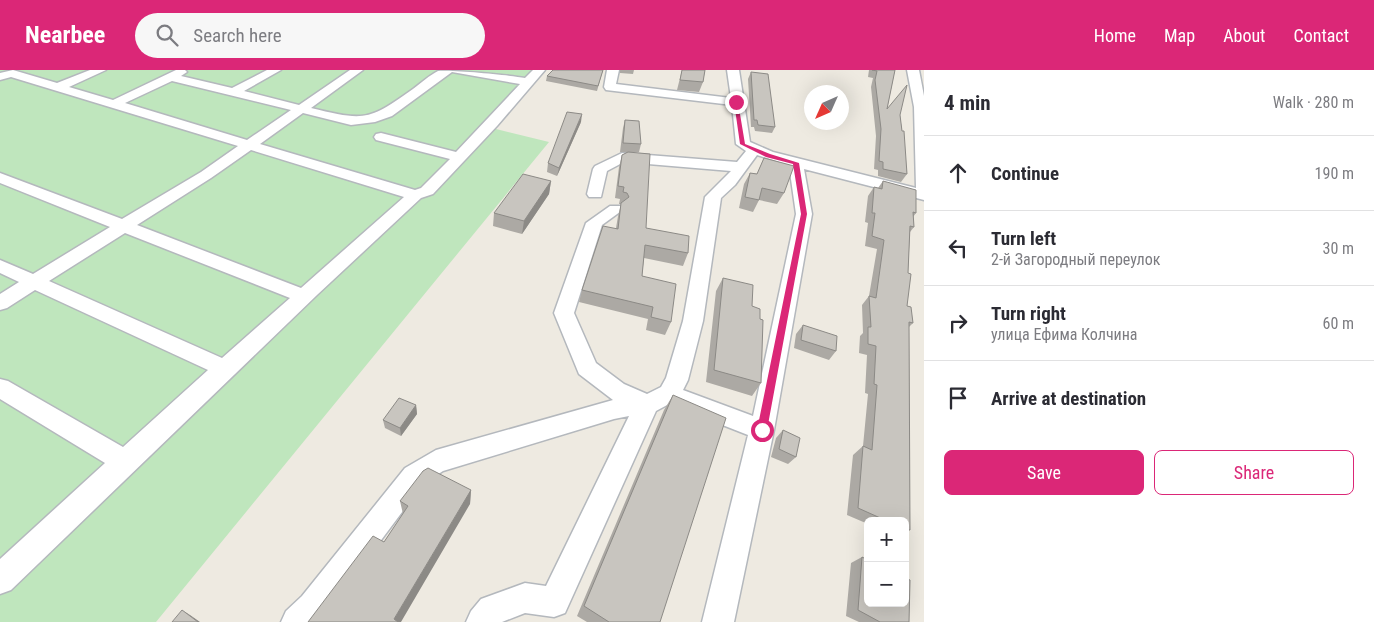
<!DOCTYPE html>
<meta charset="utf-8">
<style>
:root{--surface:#fff;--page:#f7f7f7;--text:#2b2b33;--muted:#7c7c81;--line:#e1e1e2;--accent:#db2777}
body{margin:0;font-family:"Roboto Condensed",sans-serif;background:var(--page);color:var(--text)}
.controls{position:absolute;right:15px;bottom:15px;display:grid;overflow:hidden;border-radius:8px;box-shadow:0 5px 20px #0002}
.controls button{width:45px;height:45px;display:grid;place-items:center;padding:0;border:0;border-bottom:1px solid var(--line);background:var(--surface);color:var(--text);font:25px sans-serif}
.compass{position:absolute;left:804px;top:15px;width:45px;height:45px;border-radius:50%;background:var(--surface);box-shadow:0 5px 20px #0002;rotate:225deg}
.stop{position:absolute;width:15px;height:15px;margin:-11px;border:4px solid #db2777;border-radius:50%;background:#fff}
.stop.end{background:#db2777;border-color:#fff;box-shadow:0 1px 5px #0008}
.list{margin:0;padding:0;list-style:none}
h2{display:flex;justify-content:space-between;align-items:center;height:65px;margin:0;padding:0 20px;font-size:21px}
h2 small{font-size:16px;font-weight:400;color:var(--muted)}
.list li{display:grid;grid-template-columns:32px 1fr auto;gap:15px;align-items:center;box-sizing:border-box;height:75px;padding:0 20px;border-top:1px solid var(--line)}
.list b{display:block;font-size:19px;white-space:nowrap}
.list p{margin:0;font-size:16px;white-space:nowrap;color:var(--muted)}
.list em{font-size:16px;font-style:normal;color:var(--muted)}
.actions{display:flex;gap:10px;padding:15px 20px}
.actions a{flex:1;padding:11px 0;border:1px solid var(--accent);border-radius:8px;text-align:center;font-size:18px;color:var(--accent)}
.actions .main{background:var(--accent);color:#fff}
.icon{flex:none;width:28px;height:28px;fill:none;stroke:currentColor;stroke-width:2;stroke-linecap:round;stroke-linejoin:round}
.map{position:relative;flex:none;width:924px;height:552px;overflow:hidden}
header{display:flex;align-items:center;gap:30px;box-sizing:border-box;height:70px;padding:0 25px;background:var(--accent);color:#fff}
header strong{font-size:24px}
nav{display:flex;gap:28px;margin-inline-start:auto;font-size:18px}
.search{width:350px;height:45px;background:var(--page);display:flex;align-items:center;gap:12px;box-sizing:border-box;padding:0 18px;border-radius:28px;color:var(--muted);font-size:19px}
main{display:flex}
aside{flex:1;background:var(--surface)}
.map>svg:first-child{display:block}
</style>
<header>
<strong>Nearbee</strong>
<div class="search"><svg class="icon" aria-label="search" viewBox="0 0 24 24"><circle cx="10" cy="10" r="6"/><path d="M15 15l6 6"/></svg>Search here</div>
<nav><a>Home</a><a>Map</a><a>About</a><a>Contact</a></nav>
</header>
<main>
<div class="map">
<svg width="924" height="552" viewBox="0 0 924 552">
<rect width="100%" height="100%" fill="#eeeae1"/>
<path fill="#bfe6bd" d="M0,0H540L484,56L549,72L156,552H0Z"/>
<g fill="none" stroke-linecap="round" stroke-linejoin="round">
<defs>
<path id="minor" d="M90,0H106L69,17L113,30L176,0H185L187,2L181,6L232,18L267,0H281L244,21L299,35L350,0H363L311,38C365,51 368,51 413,19C421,13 430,5 438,1C453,0 508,5 525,8L533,0H545L497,56L433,124L421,128L317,225L11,520L0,524V489L105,393L0,329V309L8,311L123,377L208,300L35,220L7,238L0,240V224L19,212L0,203V190L33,204L110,157L0,113V103L122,149L201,102L238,76L11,7L0,10V3L13,0L57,13ZM452,2L520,14L456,82L381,63L376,64L374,67L376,70L450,89L421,118L415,120L260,74L303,43L351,55L375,52L392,46ZM172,11L291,40L247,70L125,33ZM251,80L404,127L301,218L137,155L211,108ZM125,163L290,228L222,288L49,211Z
M607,0H619L616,14L731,28L727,0H739L750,72L773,82L916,118L914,37L907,0H919L924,26V130L804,99L812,144L774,360L734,552H702L748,365L669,334L656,341L565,543L554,547L525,543L502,552H466L471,541L481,529L525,513L546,516L629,346L614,349L443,401L423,414L320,552H281L286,541L302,526L405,398L436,380L613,330L579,304L554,243L586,153L610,136H622L624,139L602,155L574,243L596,293L624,314L647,324L661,317L666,308L683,251L705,127L731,101L624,92L607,101L601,127H589L587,124L593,99L595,96L622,83L737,92L746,81L736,74L732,35L606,20L604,17ZM757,85L789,95L796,144L753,346L683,320L688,310L703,251L721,128L735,115Z"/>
</defs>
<use href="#minor" stroke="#b4b8bd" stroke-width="3"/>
<use href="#minor" fill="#fff" fill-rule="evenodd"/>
</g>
<path fill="#aca9a4" d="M603,0L597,21L546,11L547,6Z
M620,0H634L633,4L620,3Z
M682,0H705L703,12L699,22L677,20Z
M869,0H895L887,39L900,45L907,104L901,112L878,106V100L874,99L876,66L871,17L873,8L868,7Z
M751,2L775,57L772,63L755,61L754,57H751L748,9Z
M625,50L641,74L639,82H628L646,158L688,183L683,196L644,188L642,206L671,252L665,265L646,260L648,249L579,232L582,220L616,158L618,146L621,134H619L620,129L615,128L619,97L622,85L627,82H620L623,58Z
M581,52L557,106L547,102L548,93Z
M764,88L784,123L777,134L759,130L753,142L739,138L744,114L750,103L757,104Z
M551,111L549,124L522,164L493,156L494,143Z
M883,111L916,143L913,147L914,157L910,162L908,203L907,236L913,253L909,257L910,460L905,463V451H868V454L847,445L853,385L863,376L868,324L865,323L867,285L859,283L860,266L863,263L862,235L869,226L877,179L865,176L868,153L865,152L868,126L874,117L878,118Z
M723,208L752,236L761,313L752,326L706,312L716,221Z
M803,255L836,281L829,290L794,278L796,264Z
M673,325L660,552H587L577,546L664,340Z
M416,335L417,344L401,366L385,358L383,350Z
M783,360L796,387L788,394L771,387L776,368Z
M471,420L470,434L384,472L403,444L400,431Z
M862,487L909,552H859L846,546L851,493Z"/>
<path fill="#8c8a86" d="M582,44L581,52L557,106L559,98Z
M551,111L549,124L522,164L524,151Z
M416,335L417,344L401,366L400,358Z
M471,420L470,434L401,552H395L394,549Z
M182,540L190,545L200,552H198Z"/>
<path fill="#c8c5bf" stroke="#8c8a86" d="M553,0H603L598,16L547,6Z
M682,0H705L703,12L680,10Z
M872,0H895L887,39L907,15L900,45L902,61H904L907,104L883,99V92L879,91L881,59L875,10L877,1Z
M751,2L768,4L775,57L758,55L757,50H754Z
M567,42L582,44L559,98L548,93Z
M625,50L639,51L641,74L623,73Z
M628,82L650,84L646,158L689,166L688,183L645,175L642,206L676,214L671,252L651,247L653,237L582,220L603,156L618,159L621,133L629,127L627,123L623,122L624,117L618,116L622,85Z
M764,88L794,96L784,123L762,118L759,130L745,127L750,103L757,104Z
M523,104L551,111L524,151L494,143Z
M883,111L916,120V143L913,142L914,157L910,156L908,203L911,204L907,236L911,237L913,253L909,252L910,460L905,459V451H887L858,438L863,376L872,380L877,315L874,314L876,276L868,274V257H871L869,226L876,228L884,170L872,166L875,143H872L874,117L882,119Z
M723,208L753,215L752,236L760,239V249L763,250L761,313L714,300Z
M803,255L837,266L836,281L801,270Z
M673,325L726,348L660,552H609L584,536Z
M399,328L416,335L400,358L383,350Z
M783,360L800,368L796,387L779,379Z
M428,398L471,420L394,549L398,552H308L373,466L384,472L408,436L400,431L423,401Z
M862,487L868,490V533H905V508L910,510L909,552H880L858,540Z
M182,540L198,552H172Z"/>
<path fill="#db2777" d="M736,30L738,32L745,74L770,84L799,93L807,144L767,360L762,364L757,360L801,144L793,94L766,87L740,74L734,32Z"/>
</svg>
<div class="controls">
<button>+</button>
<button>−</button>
</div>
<svg class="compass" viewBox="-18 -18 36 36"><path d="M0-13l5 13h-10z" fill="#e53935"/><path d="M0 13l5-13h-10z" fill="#7c7c81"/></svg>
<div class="stop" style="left:762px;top:360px"></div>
<div class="stop end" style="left:736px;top:32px"></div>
</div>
<aside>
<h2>4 min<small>Walk · 280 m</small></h2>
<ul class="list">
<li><svg class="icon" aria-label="ahead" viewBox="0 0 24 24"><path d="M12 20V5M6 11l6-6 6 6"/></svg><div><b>Continue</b></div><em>190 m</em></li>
<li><svg class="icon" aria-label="left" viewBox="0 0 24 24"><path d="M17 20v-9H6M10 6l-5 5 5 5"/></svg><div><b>Turn left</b><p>2-й Загородный переулок</p></div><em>30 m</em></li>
<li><svg class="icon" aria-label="right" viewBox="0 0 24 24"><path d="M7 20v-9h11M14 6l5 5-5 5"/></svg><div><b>Turn right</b><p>улица Ефима Колчина</p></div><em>60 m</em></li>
<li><svg class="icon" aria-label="arrive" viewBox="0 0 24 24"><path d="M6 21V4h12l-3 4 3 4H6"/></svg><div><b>Arrive at destination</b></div></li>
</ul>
<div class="actions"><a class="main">Save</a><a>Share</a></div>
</aside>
</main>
